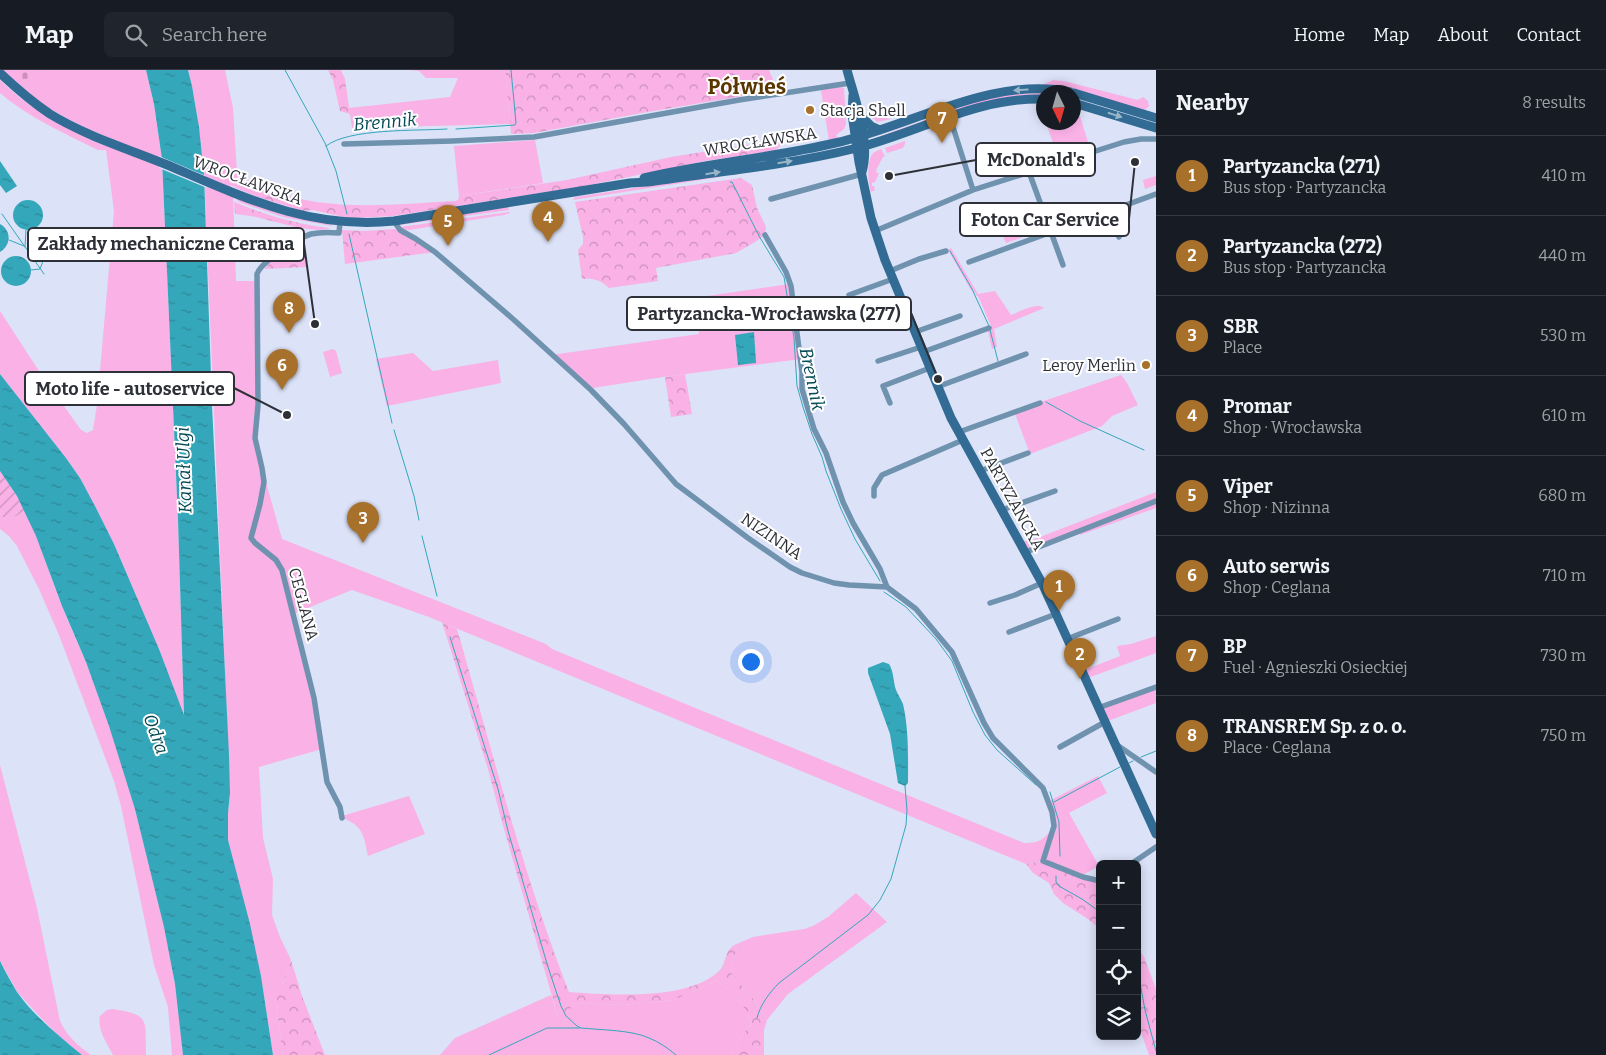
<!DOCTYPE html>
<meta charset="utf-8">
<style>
:root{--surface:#171b24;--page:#20242c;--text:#f1f3f6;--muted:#9ea1a6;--line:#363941;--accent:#a7712b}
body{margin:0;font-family:Bitter,serif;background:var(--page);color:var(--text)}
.controls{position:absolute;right:15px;bottom:15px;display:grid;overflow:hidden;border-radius:8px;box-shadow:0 2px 12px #0003}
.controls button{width:45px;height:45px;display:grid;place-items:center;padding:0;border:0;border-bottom:1px solid var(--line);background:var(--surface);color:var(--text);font:25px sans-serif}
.compass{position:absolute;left:1036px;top:15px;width:45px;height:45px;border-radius:50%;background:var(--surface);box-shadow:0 2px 12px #0003;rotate:175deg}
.you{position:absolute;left:750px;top:591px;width:18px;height:18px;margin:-12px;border:4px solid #fff;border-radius:50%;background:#1a73e8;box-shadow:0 0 0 8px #1a73e833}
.badge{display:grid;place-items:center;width:32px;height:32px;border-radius:50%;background:var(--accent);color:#fff;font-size:16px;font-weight:700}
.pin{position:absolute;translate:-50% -41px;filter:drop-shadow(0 1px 2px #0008)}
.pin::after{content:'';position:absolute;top:26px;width:18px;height:15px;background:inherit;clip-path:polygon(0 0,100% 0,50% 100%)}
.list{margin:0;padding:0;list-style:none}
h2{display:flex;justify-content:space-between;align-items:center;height:65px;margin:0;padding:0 20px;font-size:21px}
h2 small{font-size:16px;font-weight:400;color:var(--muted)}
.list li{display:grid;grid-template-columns:32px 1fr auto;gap:15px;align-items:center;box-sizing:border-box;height:80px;padding:0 20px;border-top:1px solid var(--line)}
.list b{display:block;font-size:19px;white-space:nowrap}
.list p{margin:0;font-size:16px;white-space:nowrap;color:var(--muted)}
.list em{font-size:16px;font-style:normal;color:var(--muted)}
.icon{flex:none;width:28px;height:28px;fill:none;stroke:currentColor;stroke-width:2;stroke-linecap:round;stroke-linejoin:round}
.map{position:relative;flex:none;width:1156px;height:985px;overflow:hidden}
header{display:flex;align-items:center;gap:30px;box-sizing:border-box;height:70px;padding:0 25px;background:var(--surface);border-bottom:1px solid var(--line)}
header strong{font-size:24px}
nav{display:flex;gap:28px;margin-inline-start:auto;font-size:18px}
.search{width:350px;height:45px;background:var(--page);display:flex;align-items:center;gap:12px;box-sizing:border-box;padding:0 18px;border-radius:8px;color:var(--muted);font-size:19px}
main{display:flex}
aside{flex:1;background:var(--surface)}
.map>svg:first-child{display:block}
</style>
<header>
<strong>Map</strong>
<div class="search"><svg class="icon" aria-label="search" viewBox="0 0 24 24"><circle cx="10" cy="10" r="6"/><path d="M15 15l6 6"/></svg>Search here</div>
<nav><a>Home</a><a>Map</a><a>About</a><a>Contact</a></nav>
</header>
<main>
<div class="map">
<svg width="1156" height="985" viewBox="0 0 1156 985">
<defs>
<pattern id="forest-crowns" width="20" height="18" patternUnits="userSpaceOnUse" patternTransform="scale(1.25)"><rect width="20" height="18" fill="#f9b1e6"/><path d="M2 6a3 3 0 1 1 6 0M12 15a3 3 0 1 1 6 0" fill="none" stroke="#ca90bb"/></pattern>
<pattern id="cemetery-stones" width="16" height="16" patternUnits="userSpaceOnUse" patternTransform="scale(1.25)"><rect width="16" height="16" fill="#f9b1e6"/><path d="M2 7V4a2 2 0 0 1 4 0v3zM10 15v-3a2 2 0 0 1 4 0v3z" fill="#ca90bb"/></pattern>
<pattern id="garden-furrows" width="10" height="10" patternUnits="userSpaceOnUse" patternTransform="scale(1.25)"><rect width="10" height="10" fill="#f9b1e6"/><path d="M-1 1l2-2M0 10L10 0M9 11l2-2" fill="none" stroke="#ca90bb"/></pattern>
<pattern id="water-ripples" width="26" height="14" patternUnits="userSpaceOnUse" patternTransform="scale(1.25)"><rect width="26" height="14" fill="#35a7ba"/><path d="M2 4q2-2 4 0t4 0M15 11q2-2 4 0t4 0" fill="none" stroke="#2d8898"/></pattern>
</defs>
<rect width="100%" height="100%" fill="#dce2f7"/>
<path fill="#f9b1e6" d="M46,0H146L154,34L162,89L178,449L184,647L159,579L114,474L95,436L80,408L66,388L0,304V241L37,298L81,360L87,363L93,360L97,335L114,141L106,80H98C64,63 29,48 0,23V10C33,42 64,57 105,76V66C77,54 49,41 25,21Z
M188,0H225L233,38L238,119L231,115L232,122L233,123L236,211H256L255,361L262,398L282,469L546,574L552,579L1024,773C1041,773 1044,769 1054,756L1049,731L1098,706L1107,723L1069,743L1099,796L1081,806L1043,791L1026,794L429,547L352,520L293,544L322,679L259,697L263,768L273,809L272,845L280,867L291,890L282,915L275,926L283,985H273L261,906L228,770V743L230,723L204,105C200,70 197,34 188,0Z
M409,0H505L510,54L352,58L349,38L450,27L458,8H426L419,1Z
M1053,10L1064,11L1138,30L1143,27L1148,31L1149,36L1144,41L1042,15Z
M839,17L844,18L846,54L844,59L836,65L838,68L829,71L821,20Z
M1043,23V26C987,24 934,49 881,67V66L978,31L1011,24Z
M868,39L880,47L891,49L877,52L869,44Z
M1080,46L1091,82L1060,92L1047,56L1058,53L1074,52V48Z
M535,70L543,113L459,126L454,76Z
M780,70V76L775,80L760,83L759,73Z
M905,71V74L903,78L887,83L885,78Z
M881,79L885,86L883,87L876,100L877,103H879L875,112L872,113V116H874L875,120L871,122C868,113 867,95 871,86C873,82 877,81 881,79Z
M720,105V107L573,130L575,127Z
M1156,106V115L1145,119L1143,110Z
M235,128L283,145L332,155V156L283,147L239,132Z
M508,137L509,140L399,155V153Z
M509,142L510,143L504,145L409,160L402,159L400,157Z
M951,178L978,224L995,221L1011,245C1020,242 1036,232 1044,238L994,259L997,277L992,279L987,257L991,256L978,226H977L973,220H971L948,180Z
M790,214L801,289L663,307L593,318L551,285L699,264L693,228Z
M333,279L336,281L342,303L330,307L323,282Z
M413,283L433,301L498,290L501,313L387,336L376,289Z
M1121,305L1127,313L1138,335L1112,346L1102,356L1030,384L1014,341Z
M1156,422V438L1080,465L1079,461L1026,482L1020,472L1035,469Z
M25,441C41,471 49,505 62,536C69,555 78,573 86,592C134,714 173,854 183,985H172L168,937L154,895L121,736L114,711L59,565L39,519L17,476L9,466L0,459V443L7,451Z
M1156,566V583L1085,609L1082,601L1120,586L1117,576L1131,574Z
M1156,617V633L1105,652L1098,638Z
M0,695L37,838L60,951C67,966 78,976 91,985H82L59,966L41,948L18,923L0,891Z
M409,726L425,764L368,786C364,766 363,755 342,748V746Z
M856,823L887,852L788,924L767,950L754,930L731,903L732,892L737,880L734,875L753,867L804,859L813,856L828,847Z
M717,910L738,929L744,938L752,954L740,967L731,985H440L455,968L551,925L558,947L562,951L570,934L578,933L625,935L674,930Z
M112,939C151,945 145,949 146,985H113C107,973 97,960 100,946L107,940Z"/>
<path fill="url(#forest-crowns)" d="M328,0H341L345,9L350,44L340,41L333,10Z
M505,0H769L777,20L642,43L534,63L511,64Z
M759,73L760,83L705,91L585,116L393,146L355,148L344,147L313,140L303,141L258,127L238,119V106C253,112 268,121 284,125C340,141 397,134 455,131L458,130L459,126L567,110L671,87Z
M741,108L752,115L757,138L766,157L765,165L755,172L736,183L656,198L658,211L609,218C601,210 593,208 582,209L578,180L583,174V167L575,132Z
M234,132C266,145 296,154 330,158C311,165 272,150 251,146C246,145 240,145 235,144Z
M1039,150L1042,160L1006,173L1002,164Z
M395,159L435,182L345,194L342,160L364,161Z
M304,171L307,197L265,199L270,192Z
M685,304L692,344L671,347L665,307Z
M442,552L457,559C492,680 523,804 569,922C609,925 688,931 719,901C724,897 724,890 727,884C728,880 731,878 734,875L737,880L732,892L731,903L754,930L767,950L764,960V985H731L740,967L752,954L744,938L738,929L717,910L674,930L625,935L578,933L570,934L572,947L561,951L558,947L502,752L488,699Z
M1043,791L1100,811V859L1088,849L1063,833L1054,824L1049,813L1033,803L1026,794Z
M1137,876L1144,887L1156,919V985H1149L1137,951Z
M291,890L302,926L325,985H283L275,926L282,915Z"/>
<path fill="url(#cemetery-stones)" d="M1,0H46L25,21Z"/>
<path fill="url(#garden-furrows)" d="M0,401L17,426L25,441L7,451L0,443Z"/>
<path fill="url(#water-ripples)" d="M146,0H188L192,16L199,57L204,105L212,335L229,685L230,723L228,743V770L250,854L261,906L273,985H183L175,914L164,857L135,739L109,656L86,592L62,536L36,466L17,426L0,401V304L66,388L80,408L95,436L114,474L159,579L184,645L178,449L162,89L154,34Z
M0,91L17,116L6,123L0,115Z
M13 145a15 15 0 1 1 30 0a15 15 0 1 1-30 0Z
M0,154C12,161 11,175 0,182Z
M35 177a15 15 0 1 1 30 0a15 15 0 1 1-30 0Z
M1 201a15 15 0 1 1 30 0a15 15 0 1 1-30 0Z
M754,262L756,292V293L738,295L735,265Z
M883,592L889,594C894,602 893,611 896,620C898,625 901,629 903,634C909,660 908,687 908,713L905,716L898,713L890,664L868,603V598Z
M0,891C5,901 11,912 17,922C34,946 59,966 82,985H0Z"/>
<path fill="#dce2f7" d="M159,86L206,106L207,118L159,98Z"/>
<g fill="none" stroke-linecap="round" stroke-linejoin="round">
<path stroke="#35a7ba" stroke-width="1" d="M285,0L325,73L336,101L347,144
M456,59L515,55L516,53L511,0
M326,76C349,58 417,61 447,59
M730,112H732L759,166L784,207L794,268L797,316L803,337L812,364L822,387L826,401L841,439L855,469L880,511
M2,144L44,204
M349,164L392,353
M9,170L24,176
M25,177L26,160
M950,181L972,219L989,256
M31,200L40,199L43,191
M990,260L998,291
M1046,332L1080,351L1144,380
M394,360L414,426L419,450
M422,466L437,526
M884,522L906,537L936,569L952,591L973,642L985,665L997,680L1036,715
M450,567L498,719L508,761L548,897L561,936L566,946L577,956L581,958C601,960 632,960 649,968C659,972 668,978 676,985
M1141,687L1156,681
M1129,693L1133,691
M1050,722L1059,752L1060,786
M1054,732L1120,697
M1056,806V812L1059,816L1082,829L1100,842
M1137,897L1145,940L1156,981
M757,948C760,935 770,922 779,913L868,845L880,830L891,809L906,755L907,740L905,716
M489,985L547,958H580"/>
<path stroke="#6f92ae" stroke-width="5.5" d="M952,54L973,120
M344,74L452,71L534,67L739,30L850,13
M1029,102L1063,195
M771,129L862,104
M1109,141L1119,167
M394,151L400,160L416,169L435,182L513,249L591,320L624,354L676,414L748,468L790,497L802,503L834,513L849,515L887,517L916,539L952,582L984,653L993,668L1043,718L1052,742L1054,756L1043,791L1083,807L1100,811
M340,152L339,163C329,162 320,162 311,164C298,168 261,192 257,204L258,335L255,368L262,398L264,412L260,434L251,468L255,473L276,490L282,500L314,628L327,712L340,737L342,748
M875,161L973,120L1124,72L1141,69H1156
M765,165L786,202L791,216L802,302V319L814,359L826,383L843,432L853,453L880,499L887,517
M969,192L1156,124
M890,201L919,189L946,181
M849,225L893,209
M915,262L960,246
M923,282L989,258
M878,291L921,277
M937,317L1026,284
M890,333L883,316L930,298
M959,362L1040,333
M980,401L1028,383
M874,426V418L882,405L963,370
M1002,440L1055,421
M1026,482L1156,431
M990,533L1015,525L1042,513
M1009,562L1056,544
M1067,569L1118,549
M1098,638L1156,617
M1117,675L1156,702
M1060,677L1105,652
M1131,794L1156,777"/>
<path stroke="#326b93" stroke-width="9" d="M847,0C855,30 871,71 862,102
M0,3C16,18 32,32 50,44C84,65 128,79 165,94C241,126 308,160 394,151L630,113L647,112C717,102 789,95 857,78C919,62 978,27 1044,29
M1074,23L1156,48
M853,25L852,44L859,92L871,148L885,190L951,348L1042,513L1156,764
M1074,33L1156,58
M859,44L871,56L880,60
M644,108C707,93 772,88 835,73C908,57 994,5 1070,22"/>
</g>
<defs><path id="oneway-solid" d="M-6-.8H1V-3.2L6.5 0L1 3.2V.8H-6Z" transform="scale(1.25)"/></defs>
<g fill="#98b5c9">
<use href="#oneway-solid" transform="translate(1021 20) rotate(176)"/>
<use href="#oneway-solid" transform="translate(1115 45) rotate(17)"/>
<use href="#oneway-solid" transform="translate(785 92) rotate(-9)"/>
<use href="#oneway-solid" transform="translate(713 103) rotate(-9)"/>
</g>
<g fill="#a7712b" stroke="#fff" stroke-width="2">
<circle cx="810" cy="40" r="5"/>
<circle cx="1146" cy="295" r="5"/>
</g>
<g text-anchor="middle" stroke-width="4" stroke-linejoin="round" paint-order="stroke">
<g font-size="16" fill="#2e3038" stroke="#fff" text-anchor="start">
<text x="820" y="46">Stacja Shell</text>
<text x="1136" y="301" text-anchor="end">Leroy Merlin</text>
</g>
<g font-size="16" fill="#2e3038" stroke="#fff">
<text transform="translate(760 71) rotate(-9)" y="6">WROCŁAWSKA</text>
<text transform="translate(248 110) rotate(20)" y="6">WROCŁAWSKA</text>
<text transform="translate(1013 429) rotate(61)" y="6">PARTYZANCKA</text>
<text transform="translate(772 466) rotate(34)" y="6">NIZINNA</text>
<text transform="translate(304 534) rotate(75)" y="6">CEGLANA</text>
</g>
<g font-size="18" font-style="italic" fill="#054a54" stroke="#fff">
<text transform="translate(385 52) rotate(-5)" y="6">Brennik</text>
<text transform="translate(812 309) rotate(78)" y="6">Brennik</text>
<text transform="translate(184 400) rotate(-92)" y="6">Kanał Ulgi</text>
<text transform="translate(156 664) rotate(70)" y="6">Odra</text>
</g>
<g font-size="21" font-weight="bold" fill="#593600" stroke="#fff">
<text x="747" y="24">Półwieś</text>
</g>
</g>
<path fill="none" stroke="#2e3038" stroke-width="2" d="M889 106L976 90M1135 92L1129 149M315 254L304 174M938 309L911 243M287 345L234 318"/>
<g fill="#2e3038" stroke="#fff" stroke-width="2">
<circle cx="889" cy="106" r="5"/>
<circle cx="1135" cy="92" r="5"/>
<circle cx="315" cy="254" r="5"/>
<circle cx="938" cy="309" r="5"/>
<circle cx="287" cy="345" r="5"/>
</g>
<g fill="#fff" stroke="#2e3038" stroke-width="2">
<rect x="976" y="73" width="119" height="33" rx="5"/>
<rect x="960" y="133" width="169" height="33" rx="5"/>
<rect x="28" y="158" width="276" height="33" rx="5"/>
<rect x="627" y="227" width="284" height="33" rx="5"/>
<rect x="25" y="302" width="209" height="33" rx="5"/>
</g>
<g font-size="18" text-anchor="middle" font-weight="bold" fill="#2e3038">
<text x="1036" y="96">McDonald's</text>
<text x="1045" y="156">Foton Car Service</text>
<text x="166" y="180">Zakłady mechaniczne Cerama</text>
<text x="769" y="250">Partyzancka-Wrocławska (277)</text>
<text x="130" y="325">Moto life - autoservice</text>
</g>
</svg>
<div class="controls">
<button>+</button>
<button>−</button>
<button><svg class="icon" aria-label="locate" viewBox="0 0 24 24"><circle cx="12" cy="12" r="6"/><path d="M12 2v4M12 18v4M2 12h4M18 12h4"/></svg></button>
<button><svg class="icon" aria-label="layers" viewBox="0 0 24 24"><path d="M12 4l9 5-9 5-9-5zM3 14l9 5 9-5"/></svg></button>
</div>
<svg class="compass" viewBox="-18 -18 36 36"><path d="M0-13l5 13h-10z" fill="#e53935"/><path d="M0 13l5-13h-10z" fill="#9ea1a6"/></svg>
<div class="you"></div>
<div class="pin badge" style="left:1059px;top:541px">1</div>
<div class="pin badge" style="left:1080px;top:609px">2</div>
<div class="pin badge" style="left:363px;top:473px">3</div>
<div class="pin badge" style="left:548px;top:172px">4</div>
<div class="pin badge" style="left:448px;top:176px">5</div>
<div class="pin badge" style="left:282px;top:320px">6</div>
<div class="pin badge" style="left:942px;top:73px">7</div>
<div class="pin badge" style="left:289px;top:263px">8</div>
</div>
<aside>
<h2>Nearby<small>8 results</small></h2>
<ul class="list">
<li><span class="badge">1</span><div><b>Partyzancka (271)</b><p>Bus stop · Partyzancka</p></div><em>410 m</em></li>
<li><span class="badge">2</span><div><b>Partyzancka (272)</b><p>Bus stop · Partyzancka</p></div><em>440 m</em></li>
<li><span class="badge">3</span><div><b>SBR</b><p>Place</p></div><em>530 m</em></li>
<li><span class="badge">4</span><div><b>Promar</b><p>Shop · Wrocławska</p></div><em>610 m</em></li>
<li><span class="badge">5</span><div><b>Viper</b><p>Shop · Nizinna</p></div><em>680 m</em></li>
<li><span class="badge">6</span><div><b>Auto serwis</b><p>Shop · Ceglana</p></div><em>710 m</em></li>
<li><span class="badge">7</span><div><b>BP</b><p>Fuel · Agnieszki Osieckiej</p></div><em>730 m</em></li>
<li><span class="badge">8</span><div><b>TRANSREM Sp. z o. o.</b><p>Place · Ceglana</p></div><em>750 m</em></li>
</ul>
</aside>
</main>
